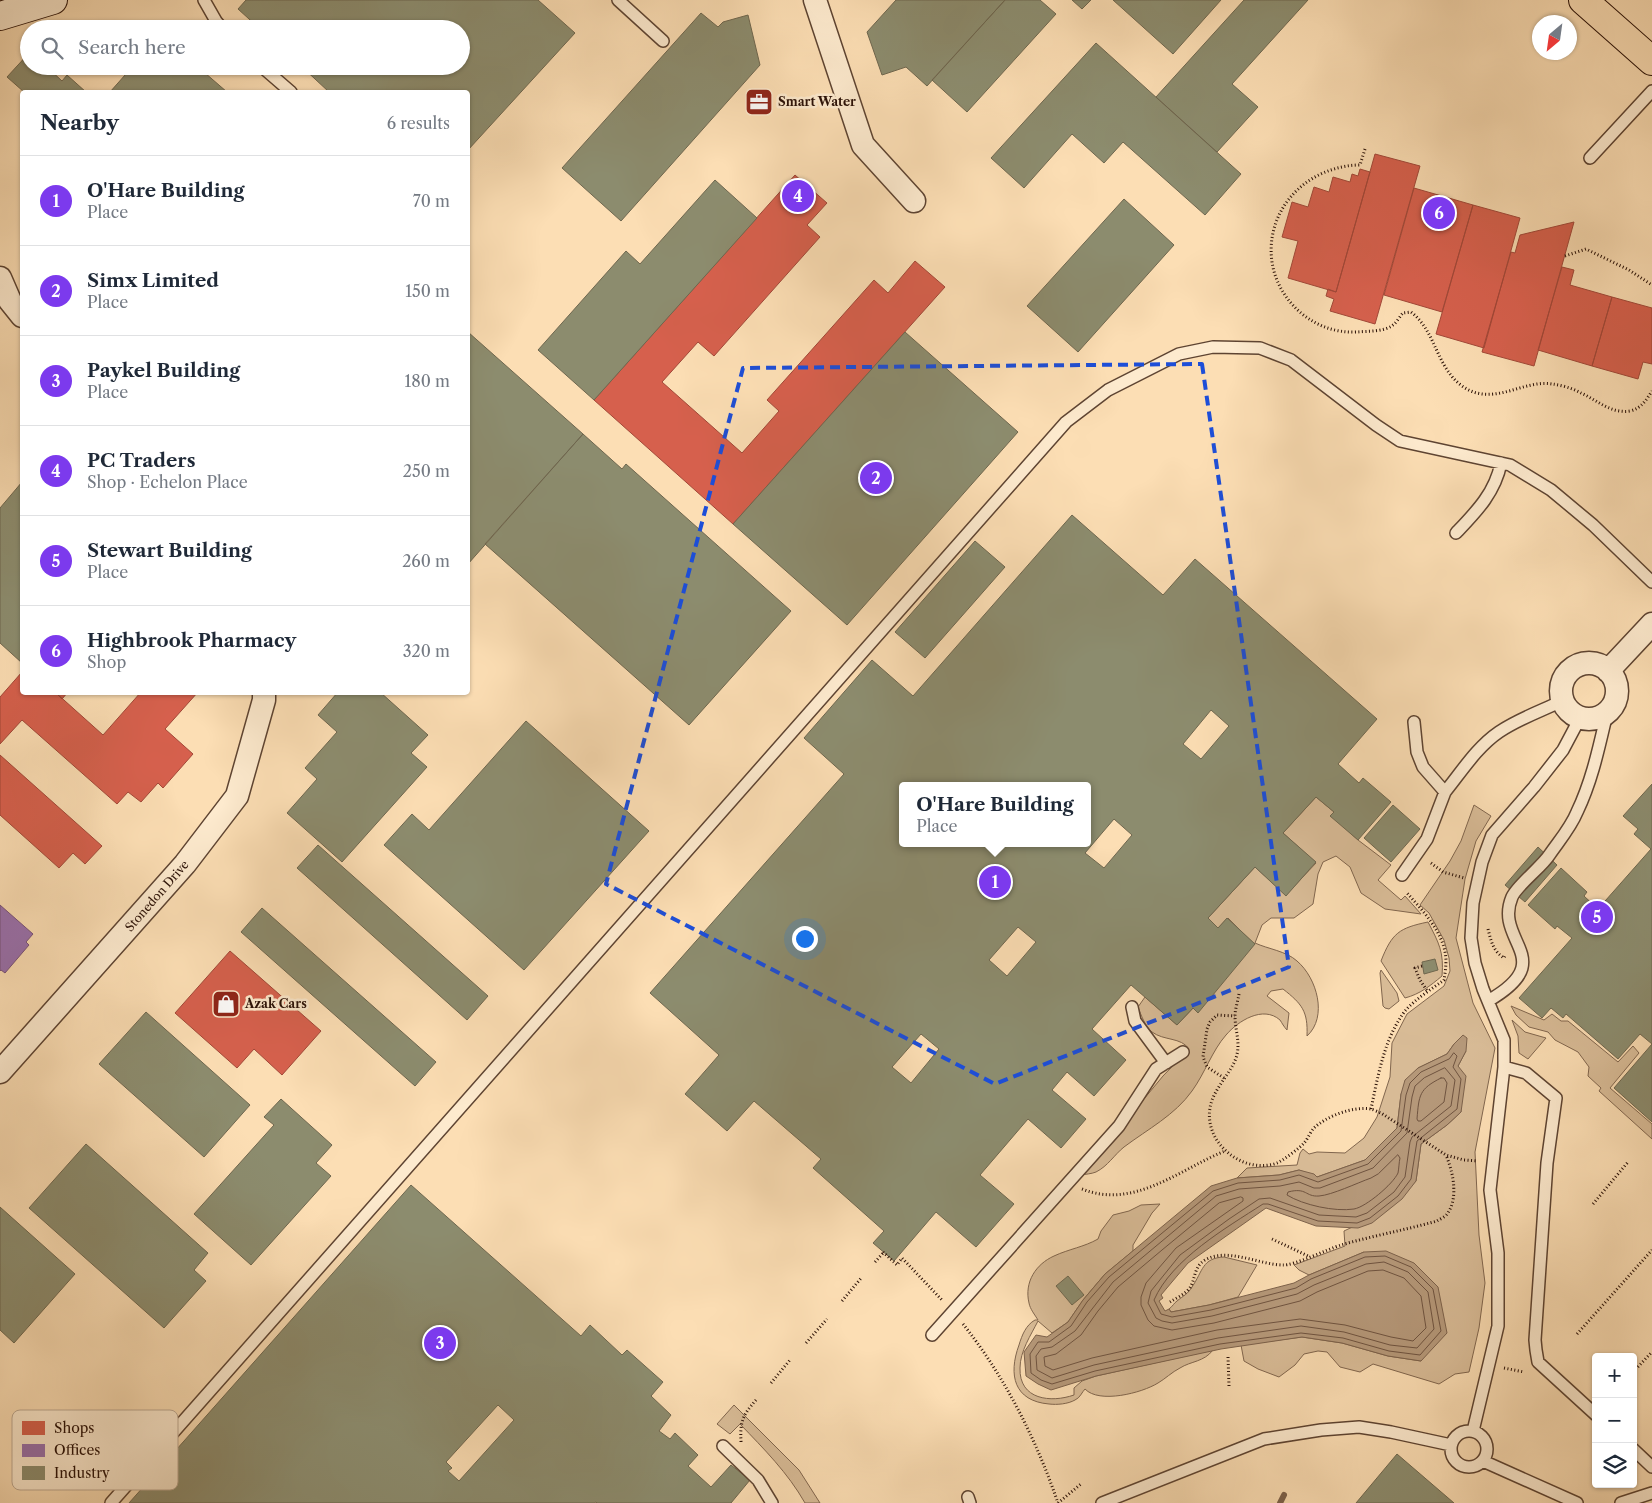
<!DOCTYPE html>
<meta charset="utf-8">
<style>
:root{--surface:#fff;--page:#f2f2f3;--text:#1f2937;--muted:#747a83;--line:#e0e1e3;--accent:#7c3aed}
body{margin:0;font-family:"Libre Caslon Text",serif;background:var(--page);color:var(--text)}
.controls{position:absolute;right:15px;bottom:15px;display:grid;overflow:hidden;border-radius:5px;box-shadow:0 1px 4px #0004}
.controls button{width:45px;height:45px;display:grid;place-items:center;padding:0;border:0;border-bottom:1px solid var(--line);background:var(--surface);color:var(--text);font:25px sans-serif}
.compass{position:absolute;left:1532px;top:15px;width:45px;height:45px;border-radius:50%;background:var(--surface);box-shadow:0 1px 4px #0004;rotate:209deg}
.you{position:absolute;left:804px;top:938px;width:18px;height:18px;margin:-12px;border:4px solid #fff;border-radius:50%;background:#1a73e8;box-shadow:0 0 0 8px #1a73e833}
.badge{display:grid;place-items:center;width:32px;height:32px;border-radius:50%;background:var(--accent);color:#fff;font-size:16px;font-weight:700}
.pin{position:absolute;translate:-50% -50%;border:2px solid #fff;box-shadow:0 1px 5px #0006}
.popup{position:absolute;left:899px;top:782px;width:192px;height:65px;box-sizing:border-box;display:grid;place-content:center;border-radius:5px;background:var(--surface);filter:drop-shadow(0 1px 4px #0005);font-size:16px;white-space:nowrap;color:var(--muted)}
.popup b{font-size:19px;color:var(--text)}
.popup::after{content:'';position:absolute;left:50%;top:100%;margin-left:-10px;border:10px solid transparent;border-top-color:var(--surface)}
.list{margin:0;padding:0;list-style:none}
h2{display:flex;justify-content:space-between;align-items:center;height:65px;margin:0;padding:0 20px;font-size:21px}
h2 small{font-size:16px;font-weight:400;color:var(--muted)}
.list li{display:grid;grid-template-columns:32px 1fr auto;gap:15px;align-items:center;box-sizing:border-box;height:90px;padding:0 20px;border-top:1px solid var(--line)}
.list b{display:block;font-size:19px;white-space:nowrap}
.list p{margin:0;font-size:16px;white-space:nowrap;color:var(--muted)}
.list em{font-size:16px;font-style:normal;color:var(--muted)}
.icon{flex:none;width:28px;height:28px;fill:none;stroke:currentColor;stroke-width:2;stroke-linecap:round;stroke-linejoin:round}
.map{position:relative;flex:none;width:1652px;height:1503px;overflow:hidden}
.search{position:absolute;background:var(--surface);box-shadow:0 1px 4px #0004;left:20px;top:20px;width:450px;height:55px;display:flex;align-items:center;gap:12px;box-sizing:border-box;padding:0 18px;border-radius:28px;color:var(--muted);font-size:19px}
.panel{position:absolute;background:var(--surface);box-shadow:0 1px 4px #0004;left:20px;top:90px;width:450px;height:605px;border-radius:5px}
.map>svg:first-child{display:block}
</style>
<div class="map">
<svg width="1652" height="1503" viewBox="0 0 1652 1503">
<rect width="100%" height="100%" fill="#fcdeb4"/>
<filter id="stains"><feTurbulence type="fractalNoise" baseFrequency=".004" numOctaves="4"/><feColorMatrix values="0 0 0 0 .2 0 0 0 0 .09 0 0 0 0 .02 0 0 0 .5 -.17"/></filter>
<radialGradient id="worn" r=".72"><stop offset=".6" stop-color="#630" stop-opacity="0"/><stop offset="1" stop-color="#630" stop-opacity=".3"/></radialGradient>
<path fill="#d8bb96" stroke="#81664e" d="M1316,797L1334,812L1331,815L1358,840L1391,865L1378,880L1401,900L1405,896L1421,914L1385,909L1361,893L1350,867L1336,856L1323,862L1318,874L1313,904L1294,918H1271L1262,925L1255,943C1268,949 1286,951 1297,961C1317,978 1328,1017 1307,1036C1308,1011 1302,1004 1283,989L1271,991L1267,996L1289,1013L1287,1030C1284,1027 1282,1023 1280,1020C1263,1005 1238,1021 1226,1035C1212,1051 1205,1073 1192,1091C1175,1115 1148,1129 1124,1147C1114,1155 1108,1166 1096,1172C1091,1174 1086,1174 1081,1175L1163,1076L1189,1049C1181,1037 1164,1041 1152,1032C1145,1026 1141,1015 1138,1007L1145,997L1177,1025L1254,944L1228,918L1218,928L1208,918L1255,867L1286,895L1316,863L1283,833Z
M1474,805L1491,816L1476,841L1465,879L1456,938L1473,1003L1495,1048L1475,1152L1479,1235L1485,1283L1479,1328L1469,1372L1455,1374L1439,1384L1373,1364L1360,1372L1340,1367L1327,1352L1318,1351L1304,1354L1295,1365L1279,1377L1258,1369L1244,1361L1241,1345L1302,1337L1342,1343L1388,1356L1421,1361L1364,1252L1309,1275L1299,1270L1294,1265L1345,1246L1344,1231L1388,1210L1416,1181L1421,1144L1447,1125L1461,1112L1458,1066L1466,1051L1454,1044L1447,1054L1418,1068L1401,1094L1397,1128L1365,1160L1317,1177L1299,1170L1279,1175L1237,1178L1247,1168L1297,1165L1300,1153L1303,1149L1309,1154L1317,1152L1345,1153L1364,1138L1377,1117L1390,1077L1392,1043L1407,1014L1444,986L1450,971L1449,958L1444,940L1429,913L1420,905L1450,861L1461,841Z
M1428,922C1439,943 1444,952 1442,976C1430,986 1420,994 1405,998L1381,961C1392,933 1399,928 1428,922Z
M1381,970L1397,993L1399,1001L1389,1009L1385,1008L1383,1006L1380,973Z
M1511,1006L1544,1020L1552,1014L1561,1021H1568L1618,1062L1633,1046L1639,1053L1610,1088L1652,1124V1139L1599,1091L1601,1088L1588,1076L1589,1067L1578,1052L1555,1040L1548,1032L1529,1027L1516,1015Z
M1512,1020L1525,1032L1546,1038L1528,1059L1519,1053L1518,1036Z
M1160,1204L1152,1213L1133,1245V1251L1105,1274L1083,1300L1068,1322L1052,1333L1038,1321C1031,1335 1020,1351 1020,1368C1019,1400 1051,1403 1074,1395V1388L1082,1381L1096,1376L1213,1350C1204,1362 1191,1361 1180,1368C1172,1372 1165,1379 1158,1383C1142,1393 1099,1404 1085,1389C1082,1392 1080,1398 1075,1400C1068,1404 1057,1405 1049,1404C1014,1401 1008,1375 1019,1345C1022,1335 1026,1325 1035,1320H1038C1035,1315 1030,1309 1029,1303C1024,1282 1036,1264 1054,1256C1069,1249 1084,1247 1098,1239L1101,1231L1113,1215L1129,1211L1141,1205Z
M1224,1257L1257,1265L1238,1297L1209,1305L1171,1312L1169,1309C1173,1306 1174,1303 1177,1301C1183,1296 1188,1294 1192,1287C1203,1271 1202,1258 1224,1257Z
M734,1405L799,1470L820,1503H805C788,1473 764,1449 740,1424L730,1434L717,1424Z"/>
<path fill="#b59879" stroke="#7d624b" d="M1463,1035L1467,1038L1466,1051L1458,1066L1466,1076L1461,1112L1447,1125L1421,1144L1416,1181L1402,1199L1372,1223L1358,1228L1316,1226L1266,1208L1188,1263L1161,1295L1163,1298L1159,1301L1165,1311L1169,1309L1171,1312L1209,1305L1294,1283L1309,1275L1364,1252L1386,1251L1414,1263L1438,1287L1447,1333L1421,1361L1388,1356L1342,1343L1302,1337L1221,1349L1096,1376L1051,1390L1038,1384L1026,1376L1024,1352L1036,1335L1047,1337L1068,1322L1083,1300L1105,1274L1211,1186L1237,1178L1279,1175L1299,1170L1314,1174L1317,1177L1365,1160L1397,1128L1401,1094L1405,1080L1418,1068L1447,1054L1454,1044Z"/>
<path fill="#d6604d" stroke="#a24838" d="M1375,154L1420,166L1375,324L1330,311L1334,299L1326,296L1328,289L1336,292Z
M1360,169L1370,172L1336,292L1288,278L1298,241L1282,237L1292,202L1308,207L1314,187L1329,192L1333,177L1350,182L1352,174L1358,176Z
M795,175L827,203L807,225L820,237L714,356L698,342L662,382L742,453L779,411L767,400L874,280L888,293L915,261L945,287L733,524L594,400Z
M1414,188L1473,205L1442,312L1384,295Z
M1473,205L1520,218L1484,348L1436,334Z
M1574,222L1534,366L1482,352L1511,252L1515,253L1520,235Z
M1562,267L1574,270L1570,285L1612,297L1592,366L1538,350Z
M1612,297L1652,308V364L1643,362L1638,379L1592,366Z
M22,672V692H55L103,735L141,692H198L165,729L193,754L163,788L158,783L141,802L128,792L117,804L22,720L0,744V697Z
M55,692H68L62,699Z
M0,755L102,846L85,864L73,853L59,868L0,815Z
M230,951L321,1031L282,1075L254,1049L237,1068L175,1013Z"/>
<path fill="#9970ab" stroke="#78537a" d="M0,905L33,934L26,942L29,945L5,973L1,970L0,971Z"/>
<path fill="#8c8c6e" stroke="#6f674f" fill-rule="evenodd" d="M246,0H538L575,33L468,150V92H329L301,66H461V29H260L238,9Z
M896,0H1005L927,86L906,67L882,75L867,32Z
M1005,0H1040L1056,14L967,112L932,80Z
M1072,0H1091L1082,9Z
M1113,0H1221L1173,54Z
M1244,0H1308L1232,84L1258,107L1217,152L1156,97Z
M701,13L718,27L723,22L748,15L760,65L621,221L562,168Z
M1096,43L1241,174L1205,215L1123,142L1104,163L1072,134L1024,188L991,158Z
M29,53V66H46L62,81L67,75L86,92H24L7,77Z
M133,66H197L227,92H110Z
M715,180L757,218L594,400L538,350L626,251L640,264Z
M1124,199L1174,245L1078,352L1027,306Z
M468,332L583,434L468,564Z
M905,332L1018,432L847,625L733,524Z
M583,434L622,469L626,464L791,611L689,725L485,544Z
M22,482V663L0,643V508Z
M1072,515L1163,595L1195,559L1377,719L1338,764L1359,783L1363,778L1391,802L1358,840L1330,816L1334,812L1316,797L1283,833L1316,862L1286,896L1255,867L1208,918L1218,928L1227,918L1255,944L1198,1013L1193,1008L1177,1025L1131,985L1092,1029L1126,1060L1094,1096L1067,1072L1052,1090L1086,1119L1061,1148L1028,1119L980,1175L1014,1204L976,1247L936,1212L894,1261L873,1243L884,1231L813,1168L821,1159L754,1101L727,1131L685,1094L719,1055L650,993L844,774L804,738L872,660L913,696ZM1211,710L1229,726L1201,759L1183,744ZM902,786H1088V843H902ZM1114,819L1132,835L1104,868L1085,853ZM1018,927L1036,942L1007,976L989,960ZM921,1034L939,1049L911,1083L892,1067Z
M975,541L1005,567L925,658L895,632Z
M338,692H380L428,735L411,753L427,767L342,862L287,813L317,779L305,768L337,732L318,715Z
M526,721L649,831L524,970L384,845L412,814L429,830Z
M1652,784V1044L1640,1034L1618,1059L1566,1014L1563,1018L1551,1008L1542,1018L1519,998L1572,938L1557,926L1555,929L1528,905L1561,868L1587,892L1584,896L1598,909L1651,849L1634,834L1638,829L1623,816Z
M1393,805L1420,829L1391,862L1364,838Z
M318,845L488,996L467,1020L297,868Z
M1538,847L1557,865L1525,902L1505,885Z
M262,908L436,1062L415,1086L241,932Z
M1435,959L1438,970L1424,974L1422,962Z
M146,1012L250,1105L204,1157L99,1064Z
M1652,1044V1122L1614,1088Z
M281,1099L332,1145L316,1163L331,1176L251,1265L194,1214L274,1125L264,1117Z
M86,1144L208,1253L194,1270L206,1281L164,1328L29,1208Z
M411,1185L581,1336L590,1325L622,1355L627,1350L663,1382L651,1396L671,1415L659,1431L670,1439L675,1433L698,1455L688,1466L711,1487L731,1465L750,1480L731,1503H597L596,1502L594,1503H129ZM498,1405L514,1420L459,1481L448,1471L452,1468L446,1462Z
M0,1207L75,1274L14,1343L0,1330Z
M1068,1276L1084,1295L1072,1305L1056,1286Z
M1397,1454L1454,1503H1356Z"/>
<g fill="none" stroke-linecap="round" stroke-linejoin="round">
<path stroke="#705440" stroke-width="1" d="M1454,1053L1457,1056L1453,1067L1461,1079L1457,1109L1417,1141L1411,1179L1398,1196L1370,1218L1357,1223L1318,1221L1268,1204H1263C1226,1228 1172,1259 1154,1300L1161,1314L1172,1317L1211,1310L1296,1288L1311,1279L1365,1257L1385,1256L1411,1267L1433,1289L1441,1331L1420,1355L1389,1351L1343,1338L1301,1333L1220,1344L1095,1371L1052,1384L1041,1380L1031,1373L1030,1354L1038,1342H1049L1071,1326L1087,1302L1109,1277L1213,1191L1238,1183L1280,1180L1299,1175L1318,1182L1368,1164L1401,1131L1406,1095L1410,1083L1421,1072L1449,1059Z
M1445,1068L1455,1080L1451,1106L1412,1137L1410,1142L1405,1177L1394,1192L1367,1213L1356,1217L1319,1215L1270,1198L1259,1199L1229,1219L1180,1255L1151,1291L1148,1303L1156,1318L1162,1321L1172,1323L1212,1316L1297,1294L1314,1285L1366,1264L1384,1262L1408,1272L1428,1292L1434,1329L1417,1348L1390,1345L1344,1332L1301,1326L1218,1338L1094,1365L1052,1378L1037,1370L1036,1356L1041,1349L1052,1347L1075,1331L1113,1282L1216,1196L1239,1189L1280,1186L1299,1182L1314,1188H1320L1373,1168L1407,1133L1412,1097L1415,1086L1424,1078Z
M1441,1078H1444L1447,1083L1444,1102L1421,1121H1418L1417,1119C1419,1095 1419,1089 1441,1078Z
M1398,1155L1400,1158C1399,1162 1399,1168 1398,1173C1393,1184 1366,1207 1354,1209C1335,1212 1303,1205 1287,1195L1288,1192C1307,1187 1305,1197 1319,1196C1332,1195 1357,1183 1371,1178L1378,1174Z
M1241,1197L1243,1198V1201L1176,1248L1146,1283L1141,1297V1305L1148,1320L1154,1326L1172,1330L1214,1323L1300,1301L1317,1292L1368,1271L1383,1270L1404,1278L1421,1296L1426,1328L1413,1341L1391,1337L1345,1325L1300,1319L1217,1330L1092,1358L1053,1370L1045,1366L1044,1357L1056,1354L1081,1335L1098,1311L1118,1287L1162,1250L1219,1203Z"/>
<path stroke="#7d624b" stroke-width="6" d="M1280,1503L1284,1495"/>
<defs>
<path id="lane" d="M204,0L216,21L223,29
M618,0L663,41
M261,66L291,92
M1590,158L1652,91
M1456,533C1476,512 1495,493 1501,463
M1414,722L1417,752L1423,767L1445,792C1462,771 1477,747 1499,732C1518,719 1541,711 1562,701
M1402,875L1427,839L1445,792
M1488,1001C1561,959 1493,942 1512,897C1517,885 1542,867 1550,854C1559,841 1571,827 1577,812C1592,781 1599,747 1607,713
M1132,1007L1135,1021L1166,1063
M1504,1067L1526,1073L1556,1098L1547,1163L1535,1340L1536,1350L1538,1362L1596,1415
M932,1335L1119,1126L1156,1069L1183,1052
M1451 1449a18 18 0 1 1 36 0a18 18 0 1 1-36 0Z
M1473,1431L1498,1326V1253L1490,1190L1504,1067V1040L1483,989L1475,963L1471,938L1473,903L1482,862L1492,835L1534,787L1563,750L1580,718
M723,1446L758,1480L772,1503
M1633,1449L1652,1467
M1483,1461L1577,1503
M968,1497L970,1503
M111,1503L1066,422L1108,390L1179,354L1213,347L1260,348L1291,360L1376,425L1400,441L1510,465L1551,490L1593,525L1652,582
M1102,1503L1264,1439L1321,1430L1359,1427L1391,1432L1451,1445
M1621,1503L1652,1493"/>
<path id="street" d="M815,0L863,145L914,201
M0,278L10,301L22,316
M1561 691a28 28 0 1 1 56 0a28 28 0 1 1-56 0Z
M1608,671L1652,624
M0,1072L185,864L237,796L264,700V692"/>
<path id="secondary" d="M0,16L53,0"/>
<path id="primary" d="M1583,0L1652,61"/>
</defs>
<use href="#lane" stroke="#5e4432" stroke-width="14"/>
<use href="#street" stroke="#5e4432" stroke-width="25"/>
<use href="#secondary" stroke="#2a1006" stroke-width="30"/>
<use href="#primary" stroke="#2a1006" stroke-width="30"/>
<path stroke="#2a1006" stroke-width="3" stroke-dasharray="1 2.5" stroke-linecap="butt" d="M1365,149L1360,165C1347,165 1335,168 1323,173C1266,198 1252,271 1301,313C1317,326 1335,333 1357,332C1368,331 1384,332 1393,325C1397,322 1400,316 1403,313L1411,312C1436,331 1436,367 1462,386C1493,408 1523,379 1552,384C1561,385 1572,388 1581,393C1597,400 1611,414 1630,411C1642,408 1646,400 1652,391
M1565,256L1586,249L1629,270L1652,285
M1431,863L1443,872L1464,878
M1488,929C1491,941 1493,951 1504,958L1505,956
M1422,966L1415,968L1420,980L1428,992
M1239,994C1238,1001 1235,1009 1235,1016C1235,1031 1241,1043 1236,1058C1230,1075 1213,1089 1210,1108C1204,1143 1243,1175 1277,1163C1282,1161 1300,1148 1304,1143C1308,1139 1310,1132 1314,1128C1327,1116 1353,1106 1371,1109C1374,1110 1378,1112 1381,1113L1446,1155L1464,1160L1478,1161
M1224,1078L1207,1067L1203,1057L1207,1029L1210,1022L1217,1015L1235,1016
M1371,1109C1378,1076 1384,1039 1405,1011C1415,999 1432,989 1444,980C1445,974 1446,967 1446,960C1445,934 1424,912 1407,893
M1082,1189C1134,1210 1180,1169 1225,1151
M1593,1204L1628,1162
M1272,1239L1308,1256
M883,1252L897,1265L902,1258L942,1300
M875,1262L884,1252
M842,1301L862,1277
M1170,1302C1176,1298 1184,1295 1189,1289C1196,1280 1193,1267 1205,1260C1227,1247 1260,1265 1283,1265C1293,1266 1328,1249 1341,1245C1372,1236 1405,1230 1437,1221C1440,1219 1445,1217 1447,1214C1459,1198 1453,1172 1446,1155
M963,1324C1005,1377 1036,1439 1058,1503
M1577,1334L1652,1250
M806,1343L827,1319
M1228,1357L1229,1386
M1504,1368L1524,1372
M1633,1372L1652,1352
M771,1383L790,1360
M741,1442C740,1422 742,1416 756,1400
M1058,1503L1081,1484"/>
<use href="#lane" stroke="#fdeace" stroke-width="11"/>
<use href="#street" stroke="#fdeace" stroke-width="22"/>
<use href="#secondary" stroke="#fdeace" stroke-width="28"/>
<use href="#primary" stroke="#fcdeb4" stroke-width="28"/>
</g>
<path fill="none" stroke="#1d4ed8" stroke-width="4" stroke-dasharray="10 6" stroke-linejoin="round" d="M1202,364L1289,967L995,1084L606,884L743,368Z"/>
<defs>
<symbol id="office-square" viewBox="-11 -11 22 22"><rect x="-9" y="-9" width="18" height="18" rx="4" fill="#8f2418" stroke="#fdeace"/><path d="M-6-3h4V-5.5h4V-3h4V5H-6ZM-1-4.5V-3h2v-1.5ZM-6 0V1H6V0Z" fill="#fff"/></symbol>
<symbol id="shop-square" viewBox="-11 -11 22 22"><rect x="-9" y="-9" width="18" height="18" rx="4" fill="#8f2418" stroke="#fdeace"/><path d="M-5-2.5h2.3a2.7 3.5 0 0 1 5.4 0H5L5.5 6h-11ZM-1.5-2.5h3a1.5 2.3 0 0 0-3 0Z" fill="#fff"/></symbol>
</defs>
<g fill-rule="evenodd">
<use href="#office-square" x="743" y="86" width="32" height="32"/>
<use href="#shop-square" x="210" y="988" width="32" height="32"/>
</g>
<g text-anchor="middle" stroke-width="5" stroke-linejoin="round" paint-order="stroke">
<g font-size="12" font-weight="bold" fill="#2a1006" stroke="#fdeace" text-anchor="start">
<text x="778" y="106">Smart Water</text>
<text x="245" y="1008">Azak Cars</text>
</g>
<g font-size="12" fill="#2a1006" stroke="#fdeace">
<text transform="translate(157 896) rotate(-49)" y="4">Stonedon Drive</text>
</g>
</g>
<rect x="12" y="1410" width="166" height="80" rx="8" fill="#fdeace" stroke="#bea992" stroke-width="1"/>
<rect x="22" y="1421" width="23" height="14" fill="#d6604d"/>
<rect x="22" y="1444" width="23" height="13" fill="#9970ab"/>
<rect x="22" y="1466" width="23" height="14" fill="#8c8c6e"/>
<g font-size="14" fill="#2a1006">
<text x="54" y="1433">Shops</text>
<text x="54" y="1455">Offices</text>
<text x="54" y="1478">Industry</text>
</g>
<rect width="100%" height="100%" filter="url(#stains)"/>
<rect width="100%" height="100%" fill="url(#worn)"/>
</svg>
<div class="controls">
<button>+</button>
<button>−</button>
<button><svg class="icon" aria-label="layers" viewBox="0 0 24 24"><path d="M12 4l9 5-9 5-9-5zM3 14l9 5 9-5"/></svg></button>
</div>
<svg class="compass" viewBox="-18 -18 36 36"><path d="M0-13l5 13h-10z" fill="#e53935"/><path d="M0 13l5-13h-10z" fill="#747a83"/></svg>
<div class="you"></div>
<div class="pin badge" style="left:995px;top:882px">1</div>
<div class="popup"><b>O'Hare Building</b>Place</div>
<div class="pin badge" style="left:876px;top:478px">2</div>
<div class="pin badge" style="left:440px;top:1343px">3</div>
<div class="pin badge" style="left:798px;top:196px">4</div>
<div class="pin badge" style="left:1597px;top:917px">5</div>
<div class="pin badge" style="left:1439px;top:213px">6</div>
<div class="search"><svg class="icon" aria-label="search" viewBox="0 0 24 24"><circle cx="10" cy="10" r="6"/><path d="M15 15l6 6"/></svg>Search here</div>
<section class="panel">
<h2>Nearby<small>6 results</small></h2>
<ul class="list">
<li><span class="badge">1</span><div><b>O'Hare Building</b><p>Place</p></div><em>70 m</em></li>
<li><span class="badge">2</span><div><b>Simx Limited</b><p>Place</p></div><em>150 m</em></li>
<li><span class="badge">3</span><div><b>Paykel Building</b><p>Place</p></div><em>180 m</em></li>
<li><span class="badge">4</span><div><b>PC Traders</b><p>Shop · Echelon Place</p></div><em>250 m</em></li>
<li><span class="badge">5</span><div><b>Stewart Building</b><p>Place</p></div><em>260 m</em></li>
<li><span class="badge">6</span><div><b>Highbrook Pharmacy</b><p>Shop</p></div><em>320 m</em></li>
</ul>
</section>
</div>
